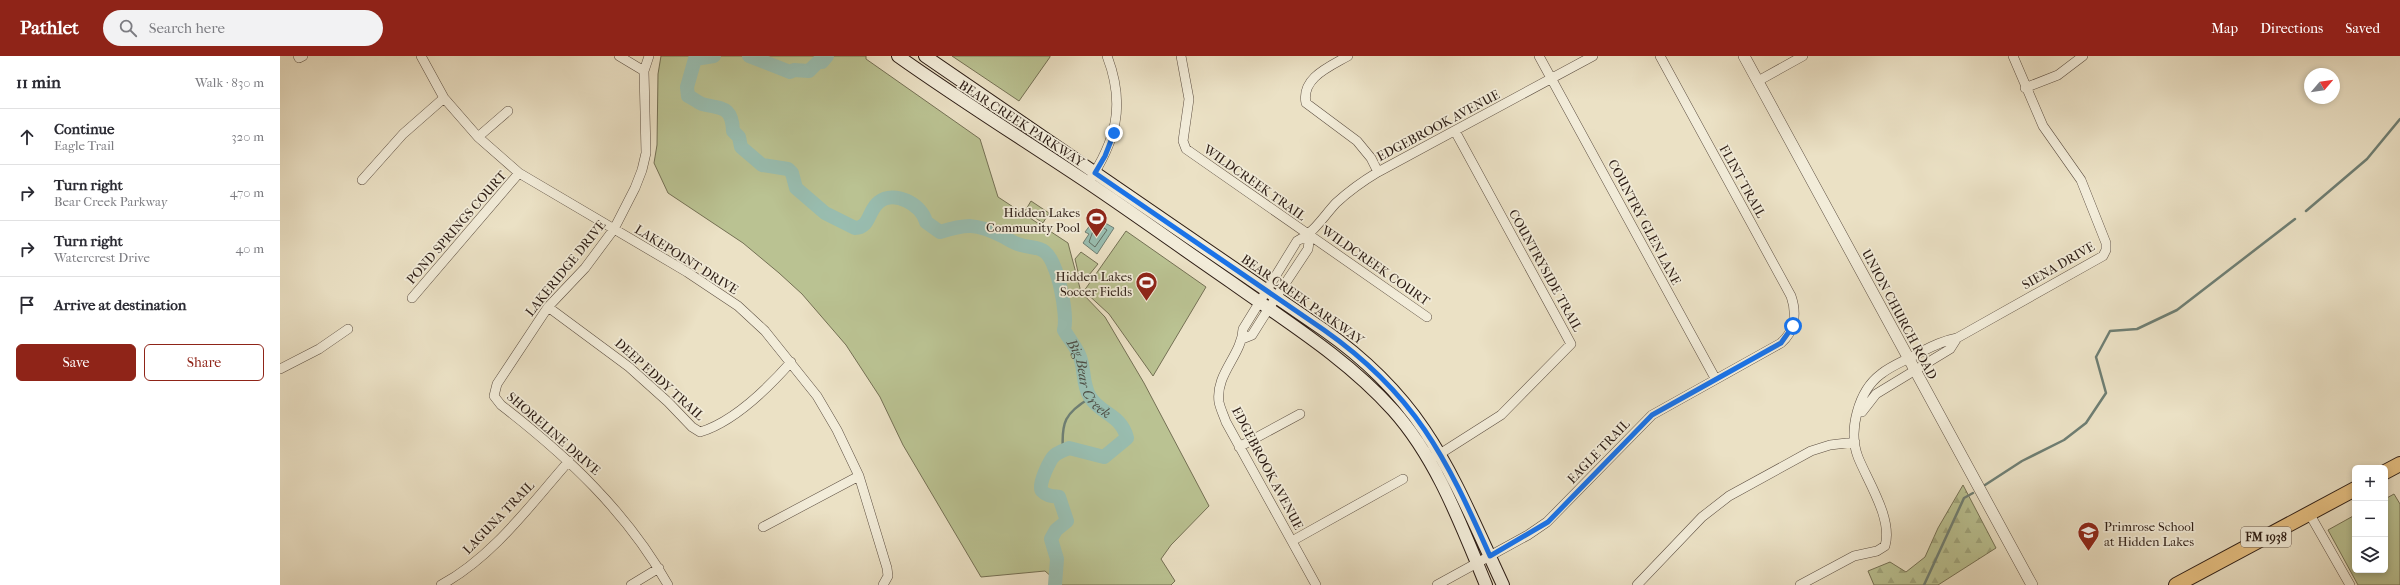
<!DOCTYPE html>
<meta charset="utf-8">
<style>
:root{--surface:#fff;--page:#f2f2f3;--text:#2b2b33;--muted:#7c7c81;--line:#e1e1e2;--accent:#8f2418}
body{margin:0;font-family:"IM FELL French Canon",serif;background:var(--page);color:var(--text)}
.controls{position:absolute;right:12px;bottom:12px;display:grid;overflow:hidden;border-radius:6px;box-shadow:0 2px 6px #0003}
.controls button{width:36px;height:36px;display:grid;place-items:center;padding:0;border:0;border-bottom:1px solid var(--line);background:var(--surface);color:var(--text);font:20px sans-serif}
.compass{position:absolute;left:2024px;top:12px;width:36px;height:36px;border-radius:50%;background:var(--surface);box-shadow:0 2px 6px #0003;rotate:61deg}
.stop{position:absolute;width:12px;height:12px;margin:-9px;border:3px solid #1a73e8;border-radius:50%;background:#fff}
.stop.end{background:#1a73e8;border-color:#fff;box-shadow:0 1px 4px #0008}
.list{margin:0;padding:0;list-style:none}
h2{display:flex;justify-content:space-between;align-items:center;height:52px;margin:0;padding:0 16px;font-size:17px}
h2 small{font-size:13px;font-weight:400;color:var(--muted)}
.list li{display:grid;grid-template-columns:26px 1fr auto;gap:12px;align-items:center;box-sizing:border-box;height:56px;padding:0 16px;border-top:1px solid var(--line)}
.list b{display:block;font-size:15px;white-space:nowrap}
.list p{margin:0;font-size:13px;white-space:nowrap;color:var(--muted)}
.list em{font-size:13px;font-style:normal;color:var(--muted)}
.actions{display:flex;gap:8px;padding:12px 16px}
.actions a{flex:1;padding:9px 0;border:1px solid var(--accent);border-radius:6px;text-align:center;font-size:14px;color:var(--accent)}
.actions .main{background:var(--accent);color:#fff}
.icon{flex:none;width:22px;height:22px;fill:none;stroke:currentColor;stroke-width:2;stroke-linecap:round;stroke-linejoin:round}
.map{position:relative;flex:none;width:2120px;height:529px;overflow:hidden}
header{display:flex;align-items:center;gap:24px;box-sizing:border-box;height:56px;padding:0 20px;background:var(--accent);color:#fff}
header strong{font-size:19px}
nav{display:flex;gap:22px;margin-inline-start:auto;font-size:14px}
.search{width:280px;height:36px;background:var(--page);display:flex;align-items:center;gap:10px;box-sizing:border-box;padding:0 14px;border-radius:22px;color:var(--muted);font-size:15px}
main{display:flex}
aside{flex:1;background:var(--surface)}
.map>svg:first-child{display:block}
</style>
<header>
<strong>Pathlet</strong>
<div class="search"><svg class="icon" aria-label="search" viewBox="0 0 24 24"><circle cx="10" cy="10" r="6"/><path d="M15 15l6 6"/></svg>Search here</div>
<nav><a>Map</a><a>Directions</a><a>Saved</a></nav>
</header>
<main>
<aside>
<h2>11 min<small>Walk · 830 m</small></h2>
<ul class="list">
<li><svg class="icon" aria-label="ahead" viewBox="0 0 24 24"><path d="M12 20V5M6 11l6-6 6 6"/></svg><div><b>Continue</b><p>Eagle Trail</p></div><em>320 m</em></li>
<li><svg class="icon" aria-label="right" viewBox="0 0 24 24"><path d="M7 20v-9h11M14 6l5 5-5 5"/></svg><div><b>Turn right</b><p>Bear Creek Parkway</p></div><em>470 m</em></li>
<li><svg class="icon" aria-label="right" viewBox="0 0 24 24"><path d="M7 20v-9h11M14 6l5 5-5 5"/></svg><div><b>Turn right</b><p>Watercrest Drive</p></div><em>40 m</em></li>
<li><svg class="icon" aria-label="arrive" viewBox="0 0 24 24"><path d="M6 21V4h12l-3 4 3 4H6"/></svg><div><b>Arrive at destination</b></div></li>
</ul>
<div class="actions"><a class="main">Save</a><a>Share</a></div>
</aside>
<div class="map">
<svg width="2120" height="529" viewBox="0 0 2120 529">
<defs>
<pattern id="forest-firs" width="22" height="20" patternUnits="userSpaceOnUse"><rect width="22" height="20" fill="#bac292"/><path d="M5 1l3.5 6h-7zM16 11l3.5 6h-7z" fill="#a0a67d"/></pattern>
</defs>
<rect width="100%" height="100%" fill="#ebe1c5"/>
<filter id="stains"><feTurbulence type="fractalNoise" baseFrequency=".005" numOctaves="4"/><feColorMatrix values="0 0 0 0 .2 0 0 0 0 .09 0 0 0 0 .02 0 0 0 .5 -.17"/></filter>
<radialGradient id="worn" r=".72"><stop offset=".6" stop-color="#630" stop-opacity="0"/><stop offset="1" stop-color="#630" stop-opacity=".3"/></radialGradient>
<path fill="#bac292" stroke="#747054" d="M381,0H586V3L700,83L718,141L788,187L801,236L825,261L864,327L929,450L891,489L881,503L895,525L891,529H781L765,515L701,521L623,389L600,341L566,289L522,238L499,217L463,187L388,137L374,107L377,89L378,18Z
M672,0H770V1L739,45Z
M751,145L769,157L763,167L745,155Z
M846,175L926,231L873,320L829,258L804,235Z
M801,196L818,208L809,219L802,221L799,220L795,203Z
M2114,438L2120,448V529H2078L2048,474L2075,459V514H2105V443Z"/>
<path fill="url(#forest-firs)" stroke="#747054" d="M1683,429L1716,492L1658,529H1594L1588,515L1610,506L1626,516L1645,501L1658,472Z"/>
<path fill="#99beb1" stroke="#6e7e73" d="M820,164L834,172L817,198L803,187L809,178L805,176L811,168L815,170Z"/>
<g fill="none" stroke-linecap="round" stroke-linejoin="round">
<path stroke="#636e63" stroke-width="1" d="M821,170L827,174L815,191L809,186L813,175Z"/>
<path stroke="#6e7e73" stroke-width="2.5" d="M2026,155L2087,103L2120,63
M783,395C781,366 785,357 810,342
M1705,429L1742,405L1784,384L1806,367L1826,337L1816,301L1830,275L1857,273L1897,254L2015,163
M1644,529L1684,442L1693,437"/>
<g stroke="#99beb1" stroke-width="14">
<path id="s1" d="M434,0L415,3L407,31L408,40C413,42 417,46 422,48C442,53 452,50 453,75L459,81L461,91L482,109L508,113L512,117L516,132L545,157L575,172C590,172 588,154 599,146C614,134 642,148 646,166L660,176C686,168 696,167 722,180C728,183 734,188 741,189C749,192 758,190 765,196C778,206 788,259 784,274C789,283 797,292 800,301C805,314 802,328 810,341C820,358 841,358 847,382L824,401L789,392C785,394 779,396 775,399C770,403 757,430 762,435C766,440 773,440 779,441L787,465L776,474L771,483L777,503L775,529"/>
<path d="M469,0L510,16L514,14L529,15L538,6H542L547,0"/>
</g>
<defs>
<path id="minor" d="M18,0L19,2L23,0
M141,0L164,42L198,81L239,117L407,216L458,250L485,275L537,340L557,374L579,420L607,512L608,520L603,529
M339,0L364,15
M369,0L364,15L366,97L362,114L355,132L334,173L305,212L268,251L217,328L214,340L221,349C287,400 347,456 388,529
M901,0L909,43L903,85L906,93L1147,261
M1068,0C1049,11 1021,22 1026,47L1077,85L1091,102L1098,116
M1259,0L1435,322
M1478,25L1523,0
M1745,32L1778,19L1803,0
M198,81L228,55
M82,124L123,78L164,42
M808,127C836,85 846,49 827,0
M132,242L239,117
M268,251L349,311L388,346L412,371L420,376C453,366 488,332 511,306
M962,283L972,279L989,252L1028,193L1030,179
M0,313L39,293L68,273
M1582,356L1596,338L1670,293L1677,282
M959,391L1020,358
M1155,401L1221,359L1291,288L1175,75
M2029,457L2070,529
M483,471L579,420
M1012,485L1123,423
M161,529C213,501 251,448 289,405
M351,529L379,512
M1036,529L946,366C944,360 940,352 939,346C935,318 962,299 963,273L1017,185C1034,177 1043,161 1056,147C1069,135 1083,125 1098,116L1313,0
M1157,529L1248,479L1267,466L1372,359L1501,287C1515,275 1517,257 1511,240L1380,0
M1357,529L1422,461L1449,440L1531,395L1550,389L1575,386
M1520,529L1574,500L1597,495L1605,490C1613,463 1588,426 1578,401C1568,375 1578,335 1601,318C1611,310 1624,305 1635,299C1649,292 1661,285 1677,282L1823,200L1826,194V187L1801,124L1763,70L1733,0"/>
<path id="tertiary" d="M1464,0L1752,529"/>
<path id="secondary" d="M618,0C680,44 744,84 807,126C856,159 903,193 951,226C1007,266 1066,302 1113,354C1157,403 1181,469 1206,529
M645,0L1044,274C1148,347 1172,420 1223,529"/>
<path id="primary" d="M2105,416L2120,408
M1896,529L2075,433"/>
</defs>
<use href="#minor" stroke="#5c4e41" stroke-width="10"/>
<use href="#tertiary" stroke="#5c4e41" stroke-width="12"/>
<use href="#secondary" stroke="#2d1d15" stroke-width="14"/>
<use href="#primary" stroke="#2d1d15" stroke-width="16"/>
<use href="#minor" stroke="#f2ecd9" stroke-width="9"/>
<use href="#tertiary" stroke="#f2ecd9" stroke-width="11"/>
<use href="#secondary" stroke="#f2ecd9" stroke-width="12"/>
<use href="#primary" stroke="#e6c082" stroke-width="14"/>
</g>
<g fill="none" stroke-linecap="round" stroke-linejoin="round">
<path stroke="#1a73e8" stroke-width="5" d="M834,77L825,100L815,117L1044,274C1135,338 1166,401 1210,500L1268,466L1372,359L1501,287L1513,270"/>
</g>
<defs>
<symbol id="stadium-pin" viewBox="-11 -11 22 30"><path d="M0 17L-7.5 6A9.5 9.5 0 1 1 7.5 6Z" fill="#8f2418" stroke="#f2ecd9"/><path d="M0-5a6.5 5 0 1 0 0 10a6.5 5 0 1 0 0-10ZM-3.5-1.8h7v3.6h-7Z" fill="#fff"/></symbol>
<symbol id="school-pin" viewBox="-11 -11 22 30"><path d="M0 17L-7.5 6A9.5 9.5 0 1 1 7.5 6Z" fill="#8f2418" stroke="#f2ecd9"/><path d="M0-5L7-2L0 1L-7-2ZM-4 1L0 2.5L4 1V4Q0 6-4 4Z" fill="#fff"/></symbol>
</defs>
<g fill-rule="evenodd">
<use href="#stadium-pin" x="804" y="150" width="25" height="34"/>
<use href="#stadium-pin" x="854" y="214" width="25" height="34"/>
<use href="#school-pin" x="1796" y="464" width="25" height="34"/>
</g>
<g text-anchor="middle" stroke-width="3.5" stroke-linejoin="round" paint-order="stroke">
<rect fill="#f2ecd9" stroke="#685b50" stroke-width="1" x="1961" y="471" width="50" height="20" rx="3"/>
<g font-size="12" font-weight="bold" fill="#2d1d15">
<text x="1986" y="485">FM 1938</text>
</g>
<g font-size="13" fill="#2d1d15" stroke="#f2ecd9">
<text transform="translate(742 67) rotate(33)" y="5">BEAR CREEK PARKWAY</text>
<text transform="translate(1158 69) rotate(-28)" y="5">EDGEBROOK AVENUE</text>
<text transform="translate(1463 125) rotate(61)" y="5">FLINT TRAIL</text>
<text transform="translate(975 126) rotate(35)" y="5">WILDCREEK TRAIL</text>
<text transform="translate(1365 166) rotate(62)" y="5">COUNTRY GLEN LANE</text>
<text transform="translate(176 171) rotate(-49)" y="5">POND SPRINGS COURT</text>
<text transform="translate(407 203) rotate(32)" y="5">LAKEPOINT DRIVE</text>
<text transform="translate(1096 209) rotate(35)" y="5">WILDCREEK COURT</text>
<text transform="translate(1778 209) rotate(-30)" y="5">SIENA DRIVE</text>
<text transform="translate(285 212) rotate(-51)" y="5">LAKERIDGE DRIVE</text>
<text transform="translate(1266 214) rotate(61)" y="5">COUNTRYSIDE TRAIL</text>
<text transform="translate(1023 243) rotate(35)" y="5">BEAR CREEK PARKWAY</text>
<text transform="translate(1620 258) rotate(62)" y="5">UNION CHURCH ROAD</text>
<text transform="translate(380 323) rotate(42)" y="5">DEEP EDDY TRAIL</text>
<text transform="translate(274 377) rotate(41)" y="5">SHORELINE DRIVE</text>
<text transform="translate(1318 395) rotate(-46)" y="5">EAGLE TRAIL</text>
<text transform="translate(988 412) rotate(62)" y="5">EDGEBROOK AVENUE</text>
<text transform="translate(218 461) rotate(-46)" y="5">LAGUNA TRAIL</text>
</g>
<g font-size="13" fill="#2d1d15" stroke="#f2ecd9" text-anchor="end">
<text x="800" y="161">Hidden Lakes<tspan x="800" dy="15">Community Pool</tspan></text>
<text x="852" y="225">Hidden Lakes<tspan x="852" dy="15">Soccer Fields</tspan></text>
<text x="1824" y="475" text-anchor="start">Primrose School<tspan x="1824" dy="15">at Hidden Lakes</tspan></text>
</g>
<g font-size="14" font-style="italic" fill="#4d4d44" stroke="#f2ecd9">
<text dy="5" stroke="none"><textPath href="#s1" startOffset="648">Big Bear Creek</textPath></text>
</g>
</g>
<rect width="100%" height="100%" filter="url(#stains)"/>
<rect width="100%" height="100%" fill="url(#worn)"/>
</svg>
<div class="controls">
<button>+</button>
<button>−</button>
<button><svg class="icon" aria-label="layers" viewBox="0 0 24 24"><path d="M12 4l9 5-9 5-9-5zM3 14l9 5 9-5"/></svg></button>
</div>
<svg class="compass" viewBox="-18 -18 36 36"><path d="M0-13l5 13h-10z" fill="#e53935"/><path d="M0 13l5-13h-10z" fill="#7c7c81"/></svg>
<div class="stop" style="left:1513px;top:270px"></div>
<div class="stop end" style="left:834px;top:77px"></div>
</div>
</main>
